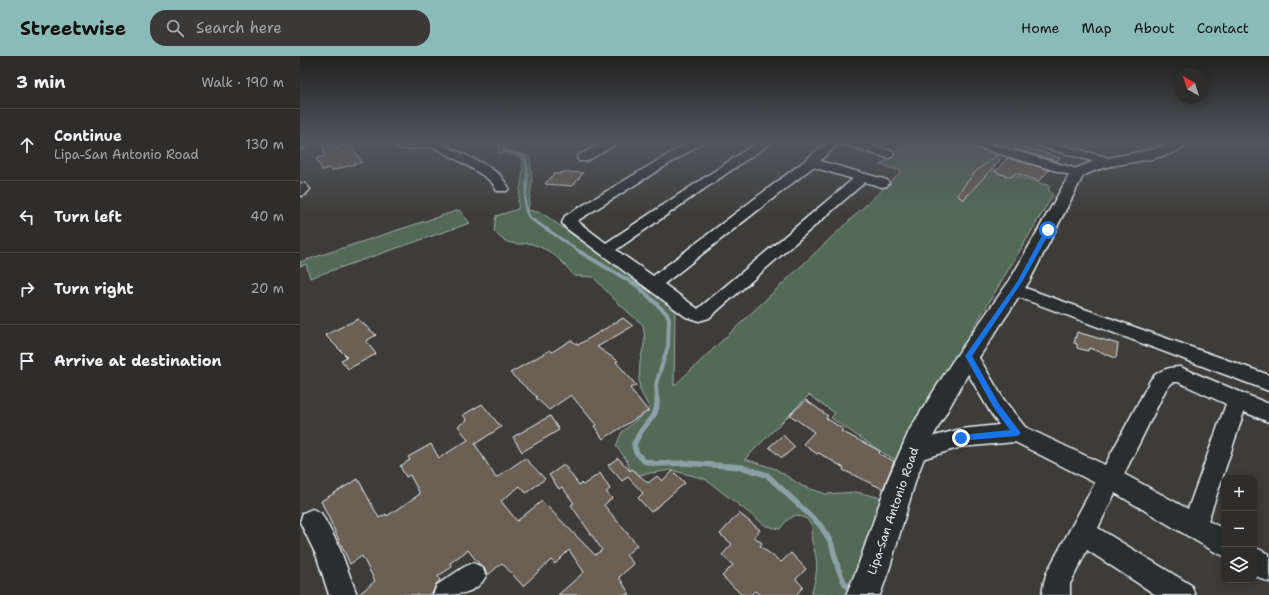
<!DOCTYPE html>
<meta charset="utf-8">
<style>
:root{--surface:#2e2d2b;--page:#3a3937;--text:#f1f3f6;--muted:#a7a8a9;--line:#494947;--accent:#8bbbb9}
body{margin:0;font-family:"Shantell Sans",sans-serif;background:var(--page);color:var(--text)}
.controls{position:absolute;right:12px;bottom:12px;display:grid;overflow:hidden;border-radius:8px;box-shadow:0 2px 10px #0003}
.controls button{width:36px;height:36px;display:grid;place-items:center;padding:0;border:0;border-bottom:1px solid var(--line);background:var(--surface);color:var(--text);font:20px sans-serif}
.compass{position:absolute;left:873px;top:12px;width:36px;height:36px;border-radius:50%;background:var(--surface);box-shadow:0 2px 10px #0003;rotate:321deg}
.stop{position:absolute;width:12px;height:12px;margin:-9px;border:3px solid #1a73e8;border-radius:50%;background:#fff}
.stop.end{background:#1a73e8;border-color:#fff;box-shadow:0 1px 4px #0008}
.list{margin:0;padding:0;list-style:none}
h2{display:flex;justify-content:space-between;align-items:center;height:52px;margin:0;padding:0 16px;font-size:17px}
h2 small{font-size:13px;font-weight:400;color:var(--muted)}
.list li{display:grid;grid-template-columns:26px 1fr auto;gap:12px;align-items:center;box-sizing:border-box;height:72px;padding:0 16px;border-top:1px solid var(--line)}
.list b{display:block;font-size:15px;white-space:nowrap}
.list p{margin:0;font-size:13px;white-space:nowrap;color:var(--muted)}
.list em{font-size:13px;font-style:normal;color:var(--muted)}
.icon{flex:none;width:22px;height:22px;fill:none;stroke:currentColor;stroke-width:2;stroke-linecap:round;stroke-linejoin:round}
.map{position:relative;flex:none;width:969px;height:539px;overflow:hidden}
header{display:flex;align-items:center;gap:24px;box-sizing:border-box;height:56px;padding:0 20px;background:var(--accent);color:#111}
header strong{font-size:19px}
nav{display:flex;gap:22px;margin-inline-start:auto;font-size:14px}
.search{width:280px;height:36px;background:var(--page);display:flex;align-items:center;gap:10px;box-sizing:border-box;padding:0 14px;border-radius:16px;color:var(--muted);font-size:15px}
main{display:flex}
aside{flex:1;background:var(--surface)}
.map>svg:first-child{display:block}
</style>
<header>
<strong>Streetwise</strong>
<div class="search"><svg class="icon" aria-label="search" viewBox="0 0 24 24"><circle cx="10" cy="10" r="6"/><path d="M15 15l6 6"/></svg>Search here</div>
<nav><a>Home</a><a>Map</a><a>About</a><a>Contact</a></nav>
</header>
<main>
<aside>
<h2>3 min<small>Walk · 190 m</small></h2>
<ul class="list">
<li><svg class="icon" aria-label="ahead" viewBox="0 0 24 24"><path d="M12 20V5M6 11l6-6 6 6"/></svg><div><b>Continue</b><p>Lipa-San Antonio Road</p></div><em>130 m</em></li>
<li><svg class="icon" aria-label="left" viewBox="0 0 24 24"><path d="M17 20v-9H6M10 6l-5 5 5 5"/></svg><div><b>Turn left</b></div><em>40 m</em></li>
<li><svg class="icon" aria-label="right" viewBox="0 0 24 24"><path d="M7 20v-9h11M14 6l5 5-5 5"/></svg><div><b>Turn right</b></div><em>20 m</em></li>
<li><svg class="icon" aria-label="arrive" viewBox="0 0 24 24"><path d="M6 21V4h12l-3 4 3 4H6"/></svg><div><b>Arrive at destination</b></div></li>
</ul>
</aside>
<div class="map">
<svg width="969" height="539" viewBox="0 0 969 539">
<rect width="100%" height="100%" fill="#3e3c39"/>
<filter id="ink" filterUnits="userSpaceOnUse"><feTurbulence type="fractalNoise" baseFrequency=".025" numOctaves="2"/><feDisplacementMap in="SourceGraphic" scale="8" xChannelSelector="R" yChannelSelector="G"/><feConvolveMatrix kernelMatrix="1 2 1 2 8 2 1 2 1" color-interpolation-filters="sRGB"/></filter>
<g filter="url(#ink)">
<path fill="#526a57" stroke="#9daea8" d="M198,86H211L208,94L230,100L232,126L228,154L242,157L375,252L374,330L602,115L580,109L606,86H641L650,89L654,86H659L700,98L691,108V113L751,130L748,133L753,139L628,348L600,403H595L586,399L531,362L535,357L509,339L445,403L476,413L502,430L526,438L556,436L582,442L552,539H511C515,526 518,514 516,501C513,486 510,486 512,470L507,463L496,459L487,464L480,473L466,470L405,423L371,414L331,420L329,417C331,407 322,398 316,390L322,376L350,353L340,334L339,325L340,306L345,284L343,269L319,248L293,221L274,220C263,205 250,193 232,188C230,187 226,187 223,188C208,188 204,186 194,175L196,160L218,153C218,136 225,119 222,101L199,97Z
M159,154L170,167L10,222L6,208L0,210V206Z"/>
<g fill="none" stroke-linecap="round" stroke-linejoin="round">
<path stroke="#8aa1a6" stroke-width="3" d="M207,86L204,95L220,98L225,102C227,109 228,117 227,125C227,138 221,150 230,162L282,197"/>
<path stroke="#8aa1a6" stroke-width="4" d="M280,196L338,230L366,257L369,262L368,290L356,328L357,344"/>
<path stroke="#8aa1a6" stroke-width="5.5" d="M357,343C358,360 350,362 342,374C339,378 337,383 334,388L336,396L344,405L356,408L386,407L441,411L467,419L520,469L531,486L538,512L545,528L556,539"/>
</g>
<path fill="#6c5e52" stroke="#e8f1f8" d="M35,86L36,93L50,87L62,106L31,115L29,112L22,114L16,102L25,100L23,89Z
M718,89L741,96L760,102L757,105L714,93Z
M696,100L700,104L663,144L657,139L675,116Z
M707,102L749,114L739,125L715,117L711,121L695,116Z
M262,116H268L283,117L273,130L245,128L254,118H260Z
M323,262L333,270L297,291L318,305L316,306L336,329L330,332L348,355L303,383L294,370L296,369L271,339L249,354L236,342L237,341L210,317L250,294L252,296L271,284L278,289Z
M58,263L76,279L66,285L76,298L48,313L41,304L47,301L25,279Z
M777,276L818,288L816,302L789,292L788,295L777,292V288L774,287Z
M506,344L528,360L526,362L543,373L541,375L580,395L579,398L594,405L583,433L543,414L544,412L519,397L517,398L503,388L514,376L490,359Z
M182,348L201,371L175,388L196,422L225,402L245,423L226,437L220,430L201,445L217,465L242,445L295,499L302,494L271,449L274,447L262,431L259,433L249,419L264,409L279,429L281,427L283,429L300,417L310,433L306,436L312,442L304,449L337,489L326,499L334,508L319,521L330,539H258L284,516L269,494L255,508L251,504L223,530L202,507L188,519L183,510L179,508L168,494L150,507L152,511L138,520L140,525L136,528L133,536L128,539H58L75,525L62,500L50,508L21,445L58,423L79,462L86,458L87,460L120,438L110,419L106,421L100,410L110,404L108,401L131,388L139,402L168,384L158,370L167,364L163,359Z
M250,360L259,374L222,396L213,381Z
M483,379L495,391L482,402L469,391Z
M318,402L330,415L332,413L348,427L357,420L362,425L373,415L385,427L351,456L338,442L343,437L328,421L322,425L308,409Z
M439,457L460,474L454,481L462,487L460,490L481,506L491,497L506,513L496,523L503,531L496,539H460L455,535L451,539H442L422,520L433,509L422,499L432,488L420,478Z"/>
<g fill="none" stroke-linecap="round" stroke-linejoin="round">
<defs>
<path id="minor" d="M0,86H12L10,88L0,93Z
M92,86H143L142,88L186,109L200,119L209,132L207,135H197C195,132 193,127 190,125C185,119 138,92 131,91C119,90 102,99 92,86Z
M305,86H320L287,105H279L277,102L279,99Z
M389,86H404L277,165L306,187L458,86H472L316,194L353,220L507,103L527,86H558L592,95L594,98L592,101L588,102L539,87L520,105L587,124L589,127L587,130L582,131L565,126L409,262L399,265L386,261L266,172L262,167L265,160ZM513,111L553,123L398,253L364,228Z
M665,86H684L781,114L783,117L781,120H773L667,88Z
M730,86H750L813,103L815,106L813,109L809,110L732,88Z
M0,127L5,128L10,133L5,139L0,140Z
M714,228L969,319V335L708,237L706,233L708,229Z
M668,293L675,295L704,344L725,371L805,409L851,323C859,314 869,311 880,311L969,348V366L944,356L908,465L924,473V500L915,496L815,437L798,472L891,529L895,539H856L787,494L770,528V539H742L744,526L747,516L795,427L715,386L661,391L612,406L604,403L601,396L604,389L612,386L661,373L699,369L690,356L658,300L661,295ZM873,326H878L926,348L888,453L824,418L866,333Z
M12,453L21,457L38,488L57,539H29L17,501L0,466L3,457Z
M954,491L969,498V526L954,519Z
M173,507L182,511L186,520C176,539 157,539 133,539L137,529L164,511Z"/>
<path id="major" d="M871,86H890C879,102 826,106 807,111C798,113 791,116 783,120L729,226L668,318L631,384L616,423L589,514L580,539H546L557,513L588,423L610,373L652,306L710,224L772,114L797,104L854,93Z"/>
</defs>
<use href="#minor" stroke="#e8f1f8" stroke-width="3"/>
<use href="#major" stroke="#e8f1f8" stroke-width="3"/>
<use href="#minor" fill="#2a2d2e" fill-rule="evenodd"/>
<use href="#major" fill="#2a2d2e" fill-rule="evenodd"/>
</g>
</g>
<linearGradient id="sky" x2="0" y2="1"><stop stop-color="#22211f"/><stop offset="0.53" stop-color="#52565f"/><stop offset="1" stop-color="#52565f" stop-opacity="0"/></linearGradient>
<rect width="969" height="162" fill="url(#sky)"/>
<path fill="#1a73e8" d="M748,172L751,174L722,226L672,300L699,348L721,377L717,380L658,385L657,382L661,379L710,374L694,352L665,300L717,226L745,174Z"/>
<g text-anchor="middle" stroke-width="3" stroke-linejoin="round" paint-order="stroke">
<g font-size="12" fill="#e8f1f8" stroke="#2a2d2e">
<text transform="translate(593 455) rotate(-71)" y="4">Lipa-San Antonio Road</text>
</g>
</g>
</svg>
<div class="controls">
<button>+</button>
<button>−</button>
<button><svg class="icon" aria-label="layers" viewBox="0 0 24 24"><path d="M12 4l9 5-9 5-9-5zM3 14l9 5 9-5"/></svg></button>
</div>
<svg class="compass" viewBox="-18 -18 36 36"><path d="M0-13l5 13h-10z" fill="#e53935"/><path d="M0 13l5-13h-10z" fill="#a7a8a9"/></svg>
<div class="stop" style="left:748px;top:174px"></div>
<div class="stop end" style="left:661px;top:382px"></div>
</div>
</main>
